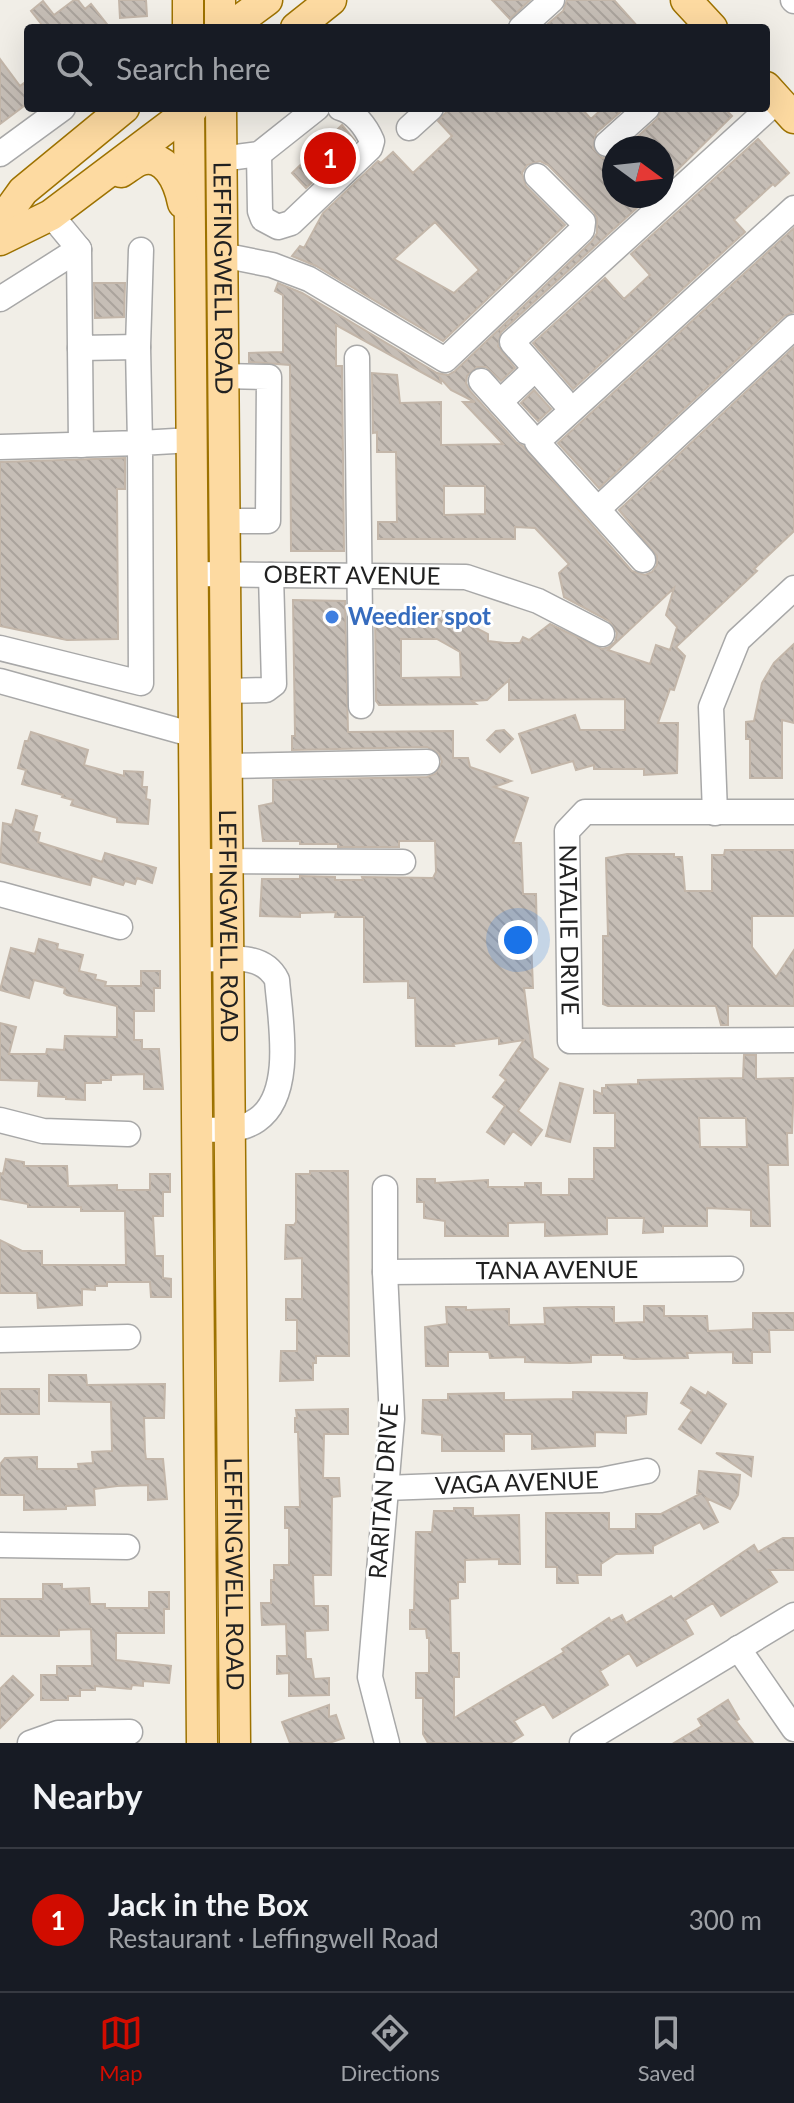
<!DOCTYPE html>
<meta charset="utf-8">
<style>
:root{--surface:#171b24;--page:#20242c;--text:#f1f3f6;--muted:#9ea1a6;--line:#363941;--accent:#d10c00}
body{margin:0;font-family:Lato,sans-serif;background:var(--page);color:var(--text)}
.compass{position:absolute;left:602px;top:136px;width:72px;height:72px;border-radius:50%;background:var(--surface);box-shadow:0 8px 32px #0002;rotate:105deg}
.you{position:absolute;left:518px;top:940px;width:28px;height:28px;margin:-20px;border:6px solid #fff;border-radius:50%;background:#1a73e8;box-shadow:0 0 0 12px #1a73e833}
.badge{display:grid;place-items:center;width:52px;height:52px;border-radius:50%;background:var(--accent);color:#fff;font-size:26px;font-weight:700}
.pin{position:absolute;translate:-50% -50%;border:4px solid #fff;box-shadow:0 2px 8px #0006}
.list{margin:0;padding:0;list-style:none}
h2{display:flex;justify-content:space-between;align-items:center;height:104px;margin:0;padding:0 32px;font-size:34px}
h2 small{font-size:26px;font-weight:400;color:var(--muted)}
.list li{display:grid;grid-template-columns:52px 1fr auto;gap:24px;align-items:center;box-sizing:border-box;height:144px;padding:0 32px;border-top:2px solid var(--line)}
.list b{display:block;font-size:30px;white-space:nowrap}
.list p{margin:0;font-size:26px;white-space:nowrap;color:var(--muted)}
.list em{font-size:26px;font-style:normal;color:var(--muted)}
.icon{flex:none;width:44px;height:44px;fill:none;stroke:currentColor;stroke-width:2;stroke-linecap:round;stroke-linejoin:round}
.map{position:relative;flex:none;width:794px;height:1743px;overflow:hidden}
.search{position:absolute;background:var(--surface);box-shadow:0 8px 32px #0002;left:24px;right:24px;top:24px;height:88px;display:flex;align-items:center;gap:20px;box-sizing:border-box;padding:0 28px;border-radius:8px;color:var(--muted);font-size:30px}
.sheet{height:248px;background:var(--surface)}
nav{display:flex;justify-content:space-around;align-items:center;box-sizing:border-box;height:112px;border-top:2px solid var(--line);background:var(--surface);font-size:22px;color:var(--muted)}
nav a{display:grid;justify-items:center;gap:4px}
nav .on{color:var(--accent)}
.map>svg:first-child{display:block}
</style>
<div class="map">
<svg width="794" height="1743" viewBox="0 0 794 1743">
<defs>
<pattern id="building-back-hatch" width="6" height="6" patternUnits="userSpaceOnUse" patternTransform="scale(2)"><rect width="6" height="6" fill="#c6beb6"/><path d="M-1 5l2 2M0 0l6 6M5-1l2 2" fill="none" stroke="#aaa39c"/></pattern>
</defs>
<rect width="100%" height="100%" fill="#f1eee7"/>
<path fill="url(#building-back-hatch)" stroke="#c3b6a9" stroke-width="2" fill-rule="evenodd" d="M74,0H78L85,9L91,4L110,28H37L42,25L31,11L43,1L54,15Z
M119,0H146L147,16L120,18Z
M492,0H530L510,19Z
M567,0H614L639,28H543L563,11Z
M0,59L20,86L28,80V103L0,124Z
M450,108H581L591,119L603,108H625L596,133L593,148L602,158L614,157V196H650L501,332L498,346L515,368L501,381L486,367H477L467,376L466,383L470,391L516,442L523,446L632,571L645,575L652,572L657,565V556L619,510L794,347V531L754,569L757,571L676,647L685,656L674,690L670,689L658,723H678L677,773L644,775V769H594V765L576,770L573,761L532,773L519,734L575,715L580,730H625V699L509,700V680L487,700L472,701L476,704L379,705L376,701L375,612L444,611L488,634V641L505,643H520L523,637L529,640L550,624L602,649L609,647L615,642L617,633L609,621L564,597L559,573L569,564L535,528L515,527V539H378V522H397L396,452H377V432L373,433L372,373L397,375L400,403L441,402V445L503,444L463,402H475L451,390L440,378L441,383L336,325V366H342L344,551H291L290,365L249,362V353L283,352V295L275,291L278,283L302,293L437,373L448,375L455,371L592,241L597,233V218L594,212L548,165L540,161L527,165L522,173L526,186L565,225L443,341L316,266L292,256L300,246L304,248L323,213L378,161L381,163L393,152L413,173L452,136L438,121ZM435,222L479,270L454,293L394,259ZM444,486H485V514L444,515ZM674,588L666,615L677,627L670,650L656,645L650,664L608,650ZM401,639H437L460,652L461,677L401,678Z
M662,108H724L732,116L662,185V148H625L657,119Z
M342,125L355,141L306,188L292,173Z
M758,139L789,173L775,186L773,184L734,220L745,232L573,389L533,343L605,278L624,299L650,275L631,254Z
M794,228V312L784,316L599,488L558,443Z
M94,283H125L124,317L95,318Z
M534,390L551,409L538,421L521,403Z
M125,458V489H117L118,639L67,640L0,626V462Z
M293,600L345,601L348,732L453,731V758H468L470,767L511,781L494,787L528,798L513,843H521L523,894H536L537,939H531L533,988H524L533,1058L548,1069L518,1111L542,1130L531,1145L513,1131L504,1144L487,1132L505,1106L493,1097L506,1080L500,1075L524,1040L499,1044V1038L453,1044L454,1046H416L415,998H408V981L364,982V917H335L336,912L300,913V917L260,916L262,879H300V876L335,877V880H363L362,877L433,878L436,872L435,841H399V847H338V844H300V841H263L259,806L273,803V780L427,777L435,774L442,762L439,754L427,747L292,750V736H295Z
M794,644V723L782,720V778H750V739H746V722L754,721L762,683L774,663Z
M504,730L513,739L500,752L487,740L496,731Z
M31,732L88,750L84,765L124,776V771L143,772L142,787H147L146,799L150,800L148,824L117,822V818L71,805L73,800L62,797L63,795L22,784L26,770L18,768L25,741H28Z
M16,810L37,816L33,831L40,833L38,842L102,862L105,853L156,868L152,883L137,878L135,884L125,881L123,885L92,876L90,885L0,862L3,823L12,825Z
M725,850H794V916H752V947L776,977L794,950V1006H728V1025H721L716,1006H608L603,1004V936H608L606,858L627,854H674V857H682L685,891H712V855H724Z
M39,939L58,944L57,949L83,955L79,971L96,975L95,979L106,982L105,986H141V971H160V988H154V1011H134V1040H142V1049H159L163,1089H144V1074L111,1075V1080H101V1083H85V1100L66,1099V1097L38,1096L39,1081L0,1080V1023L16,1027L9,1054H46L47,1049L64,1050L65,1036L117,1037V1006L67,995L64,993L65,988L34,980L29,998L0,990L11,948L35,954Z
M744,1055H756V1079L794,1078L792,1133H787L788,1165H768L770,1226H751V1210L707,1208V1226H663V1232L643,1233L644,1218H607V1234L545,1236V1222L508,1223V1236H445V1221L424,1218V1202H417V1179H435V1183L488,1180V1187H525V1183H541V1195H569V1179H594V1148H615V1113H594V1091L602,1094V1088H606V1085L638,1084V1080L743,1078ZM699,1118H746L747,1147H700Z
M560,1083L583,1089L570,1142L546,1136Z
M6,1159L24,1162V1166H67L68,1186L117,1185V1190H150V1174H170V1192H163V1216H153L155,1256H163V1278L171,1279V1297H151L150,1282H107V1286H95V1290L82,1289V1305L38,1308L37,1293H0V1240L22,1251H42V1265H126L125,1211H81V1207H28V1204L0,1199V1173L3,1174Z
M310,1171H348L349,1356H316V1363H313V1380L280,1381L281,1351H297V1320H286V1299H302V1258L285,1259L286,1225H294L296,1222V1174H310Z
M644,1306H664V1316H707L708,1331L753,1329V1313H794V1330H769L770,1352H752V1363H733V1352L687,1353L688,1358L633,1359L624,1358V1355H591V1362L570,1363L525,1362V1357L490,1358L489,1352H448V1366H426L425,1327L447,1324L446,1307H466V1310L509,1309V1325L545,1324L544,1308L578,1307H614V1323L644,1322Z
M49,1375H86L87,1385L165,1384L164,1418H144L145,1451L146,1459H163L167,1499L148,1500V1485L117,1486L94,1489L95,1505L66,1506V1509L24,1510V1495H0V1464L5,1458L37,1457V1469H79L78,1464L93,1463L92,1452L112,1451L111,1402L49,1401Z
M691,1387L706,1396L708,1392L726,1404L701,1443L679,1429L692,1410L681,1403Z
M0,1389H39V1414H0Z
M573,1392L647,1393L646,1414L626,1416V1433L595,1432V1446L532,1449V1434H504V1451H442V1435L422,1433L423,1400H448V1394L504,1393V1400L573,1399Z
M348,1409V1434H324L323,1478H339L340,1496L332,1497L331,1575H313L314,1606H328V1630L305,1631L306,1659H311L314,1679L329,1678V1695L289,1696V1673L277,1674V1656H287L286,1624L262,1625L261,1603H271V1580H274V1565H289V1528H285V1507H300L298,1432H295V1418H297L296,1410Z
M716,1453L753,1457L751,1476Z
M699,1471L740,1475L738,1495L730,1509L706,1498L718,1522L704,1529L700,1522L653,1546V1553L616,1554L601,1564V1575H577L578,1583H557V1567H546V1513H609V1529H636V1514H661L700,1494L697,1493Z
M454,1508H473V1516L519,1515L520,1564H499V1559L465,1560V1582H458V1598L450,1599L451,1653H459V1677H454V1718L564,1652L562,1649L609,1618L611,1621L622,1615L626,1623L671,1596L673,1599L754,1545L758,1552L783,1538H794V1570H769L777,1582L721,1616L713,1603L685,1620L693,1634L637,1666L629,1653L600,1671L608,1685L553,1718L544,1704L514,1721L523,1735L510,1743H428L423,1734V1698H416V1673H429V1638H427L426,1629H410V1610H414L416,1532H432L434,1511H454Z
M43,1584H62V1589L89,1588L90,1604H105V1608H149V1592H169V1609H164V1633H116V1660L171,1666L169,1683L143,1681V1686L132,1685L131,1689L95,1686V1690H80V1696H68V1700H41V1675H57V1666H92L91,1629L59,1630V1636H0V1599H43Z
M13,1676L33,1695L0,1728V1689Z
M728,1700L739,1719L736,1721L753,1743H674L702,1726L698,1719Z
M329,1705V1717L336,1715L344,1738L329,1743H290L282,1722Z"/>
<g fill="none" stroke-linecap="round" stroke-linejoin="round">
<defs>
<g id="minor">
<path d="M793,0L794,1"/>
<path d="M521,28L552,0"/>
<path d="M409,128L431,108"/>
<path d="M607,144L647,108"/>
<path d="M0,154L63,108"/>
<path d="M259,154L260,211L263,219L278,227L291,223L370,148L372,141C366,127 355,112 340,108"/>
<path d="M221,159L259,154L317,108"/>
<path d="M222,255L272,265L309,279L445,360L582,230L583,222L537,176"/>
<path d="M0,299L79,249"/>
<path d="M138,347L141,250"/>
<path d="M80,348L81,445"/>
<path d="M357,358L361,706"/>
<path d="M223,376L269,377L268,521H224"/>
<path d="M481,381L527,432"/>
<path d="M563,400L512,342L778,100"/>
<path d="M500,402L535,369"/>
<path d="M0,447L140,443L138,347L80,348L79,249L51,215"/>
<path d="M598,509L794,327"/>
<path d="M643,560L537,442L794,208"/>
<path id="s1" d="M192,574L466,577L538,601L602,634"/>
<path d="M0,648L141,683L140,443L192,440"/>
<path d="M0,681L194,735"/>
<path d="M226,691L266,690L274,684L271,575"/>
<path d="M226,766L427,762"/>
<path id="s2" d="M794,812H585L567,831L570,1041L794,1040"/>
<path d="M715,813L711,707L738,640L794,588"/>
<path d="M195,861L403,862"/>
<path d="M0,894L120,927"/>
<path d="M196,960C224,960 262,950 277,980C280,1019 295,1094 257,1120C240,1132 217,1130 197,1129"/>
<path d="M0,1120L43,1131L128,1134"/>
<path d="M385,1188V1272L392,1419L370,1677L387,1743"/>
<path id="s3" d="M385,1272L731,1269"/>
<path d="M0,1340L128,1337"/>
<path id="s4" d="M385,1488L601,1480L647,1471"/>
<path d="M0,1545L127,1547"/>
<path d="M738,1648L794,1729"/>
<path d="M30,1743L58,1733L130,1732"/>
<path d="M582,1743L794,1615"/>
</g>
<g id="major">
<path d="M188,0V28"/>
<path d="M220,0V28"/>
<path d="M686,0L712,28"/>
<path d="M229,28L267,0"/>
<path d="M296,28L331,0"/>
<path d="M766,87L794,118"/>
<path d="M189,108L202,1743"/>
<path id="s5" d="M221,108L235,1743"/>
<path d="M121,172C126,169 132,164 138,161C166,150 179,183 183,203"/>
<path d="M0,223L23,191L124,108"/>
<path d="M0,240L51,215L193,108"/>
</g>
</defs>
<use href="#minor" stroke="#a8a8a8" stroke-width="27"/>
<use href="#major" stroke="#9d7200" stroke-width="33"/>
<use href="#minor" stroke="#fff" stroke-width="24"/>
<use href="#major" stroke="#fddaa1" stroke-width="30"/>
</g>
<circle fill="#3f7fe0" stroke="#fff" stroke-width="3" cx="332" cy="617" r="8"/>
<g text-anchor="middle" stroke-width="6" stroke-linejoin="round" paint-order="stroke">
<g font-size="24" fill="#212121" stroke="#fff">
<text dy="8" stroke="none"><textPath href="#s5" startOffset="170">LEFFINGWELL ROAD</textPath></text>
<text dy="8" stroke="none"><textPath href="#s1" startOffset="160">OBERT AVENUE</textPath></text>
<text dy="8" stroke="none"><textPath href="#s5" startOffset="818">LEFFINGWELL ROAD</textPath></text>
<text dy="8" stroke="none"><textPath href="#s2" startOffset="334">NATALIE DRIVE</textPath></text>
<text dy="8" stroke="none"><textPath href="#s3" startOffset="172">TANA AVENUE</textPath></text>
<text dy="8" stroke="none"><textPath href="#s4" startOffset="132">VAGA AVENUE</textPath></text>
<text transform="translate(384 1491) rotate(-86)" y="8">RARITAN DRIVE</text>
<text dy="8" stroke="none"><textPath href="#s5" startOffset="1466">LEFFINGWELL ROAD</textPath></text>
</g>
<g font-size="24" font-weight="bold" fill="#366cbe" stroke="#fff" text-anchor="start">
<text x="348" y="625">Weedier spot</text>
</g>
</g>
</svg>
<svg class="compass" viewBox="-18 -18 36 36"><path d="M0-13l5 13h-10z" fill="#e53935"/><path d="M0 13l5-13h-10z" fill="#9ea1a6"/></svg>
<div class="you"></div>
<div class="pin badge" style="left:330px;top:158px">1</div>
<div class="search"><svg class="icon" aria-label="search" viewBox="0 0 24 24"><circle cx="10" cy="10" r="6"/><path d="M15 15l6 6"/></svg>Search here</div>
</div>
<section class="sheet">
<h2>Nearby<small></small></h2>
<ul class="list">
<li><span class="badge">1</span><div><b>Jack in the Box</b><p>Restaurant · Leffingwell Road</p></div><em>300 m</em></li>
</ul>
</section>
<nav>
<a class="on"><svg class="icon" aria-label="map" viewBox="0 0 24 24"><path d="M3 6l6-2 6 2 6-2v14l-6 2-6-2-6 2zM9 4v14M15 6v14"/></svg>Map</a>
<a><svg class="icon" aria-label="directions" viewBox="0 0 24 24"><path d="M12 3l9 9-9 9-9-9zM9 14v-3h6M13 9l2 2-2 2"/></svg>Directions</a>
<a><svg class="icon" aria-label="saved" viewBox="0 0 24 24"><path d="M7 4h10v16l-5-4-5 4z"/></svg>Saved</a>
</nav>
